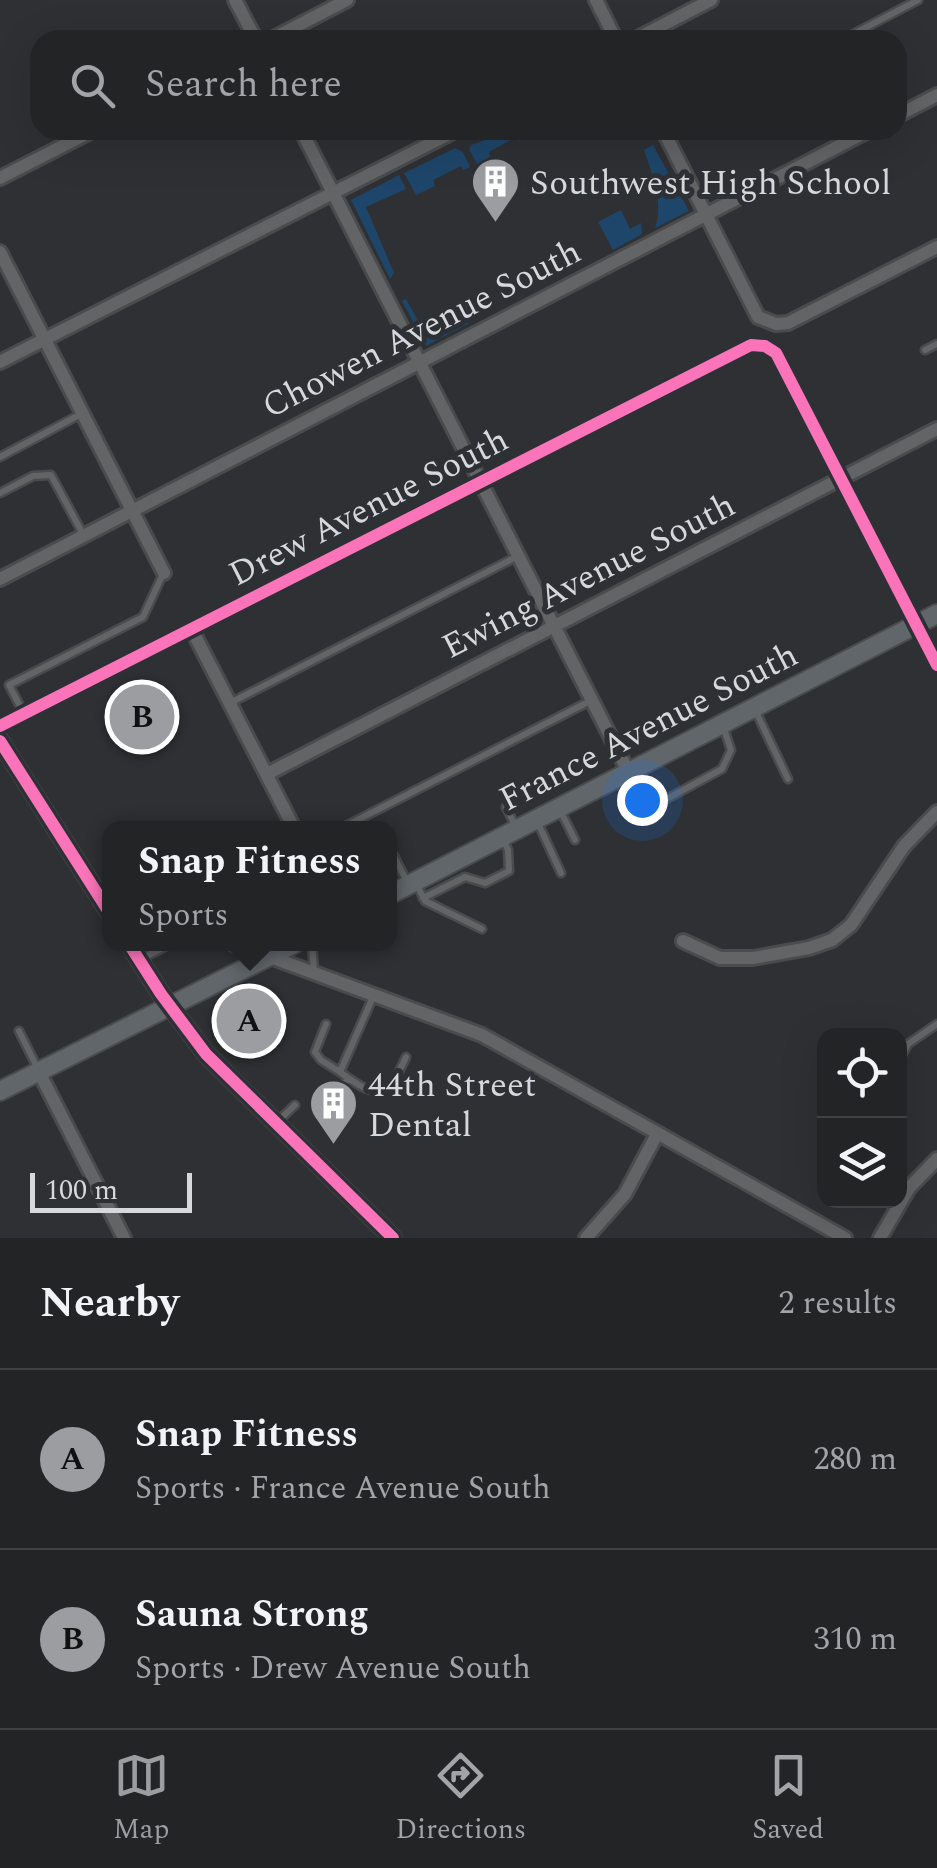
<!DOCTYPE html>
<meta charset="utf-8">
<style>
:root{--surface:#222426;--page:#2e3032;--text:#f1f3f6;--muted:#a2a4a7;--line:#3f4143;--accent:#9b9da0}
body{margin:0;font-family:Spectral,serif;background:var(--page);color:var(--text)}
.controls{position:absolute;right:30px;bottom:30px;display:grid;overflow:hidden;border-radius:20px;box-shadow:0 10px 40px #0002}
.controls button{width:90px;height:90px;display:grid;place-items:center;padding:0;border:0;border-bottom:2px solid var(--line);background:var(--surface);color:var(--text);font:50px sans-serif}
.scale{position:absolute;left:30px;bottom:25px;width:162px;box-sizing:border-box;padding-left:10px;border:5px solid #d6d8db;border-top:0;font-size:28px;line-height:35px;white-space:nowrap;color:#d6d8db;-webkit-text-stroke:8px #2d3034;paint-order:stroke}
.you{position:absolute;left:642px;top:800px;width:35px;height:35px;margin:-25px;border:8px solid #fff;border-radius:50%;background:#1a73e8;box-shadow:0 0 0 15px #1a73e833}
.badge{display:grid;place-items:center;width:65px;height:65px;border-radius:50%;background:var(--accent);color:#111;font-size:32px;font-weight:700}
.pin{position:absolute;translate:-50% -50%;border:5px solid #fff;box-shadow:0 2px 10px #0006}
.popup{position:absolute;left:102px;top:821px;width:295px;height:130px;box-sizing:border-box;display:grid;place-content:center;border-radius:20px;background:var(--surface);filter:drop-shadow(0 2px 8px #0005);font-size:32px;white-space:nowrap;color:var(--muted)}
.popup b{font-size:38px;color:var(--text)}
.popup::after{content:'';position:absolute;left:50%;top:100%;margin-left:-20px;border:20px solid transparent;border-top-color:var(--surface)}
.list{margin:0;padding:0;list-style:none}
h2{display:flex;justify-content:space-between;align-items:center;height:130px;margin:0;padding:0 40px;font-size:42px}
h2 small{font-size:32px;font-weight:400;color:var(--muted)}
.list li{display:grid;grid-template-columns:65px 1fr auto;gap:30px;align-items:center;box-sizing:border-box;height:180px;padding:0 40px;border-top:2px solid var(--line)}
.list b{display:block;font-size:38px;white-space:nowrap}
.list p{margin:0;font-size:32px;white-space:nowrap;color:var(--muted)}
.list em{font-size:32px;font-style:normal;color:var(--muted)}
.icon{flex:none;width:55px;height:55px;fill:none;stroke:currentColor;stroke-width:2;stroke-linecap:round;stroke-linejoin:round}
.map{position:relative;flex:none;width:937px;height:1238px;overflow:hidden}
.search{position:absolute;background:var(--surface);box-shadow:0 10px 40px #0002;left:30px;right:30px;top:30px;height:110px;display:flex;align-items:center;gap:25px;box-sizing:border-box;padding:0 35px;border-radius:30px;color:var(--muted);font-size:38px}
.sheet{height:490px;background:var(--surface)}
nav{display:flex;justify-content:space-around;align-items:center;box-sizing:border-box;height:140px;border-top:2px solid var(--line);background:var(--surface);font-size:28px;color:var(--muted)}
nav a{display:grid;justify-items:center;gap:5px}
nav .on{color:var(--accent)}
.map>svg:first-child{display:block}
</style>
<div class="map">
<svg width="937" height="1238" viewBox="0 0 937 1238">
<rect width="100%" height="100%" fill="#2e3033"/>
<path fill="#1e466a" d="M495,130H523L526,135H531L519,141L516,137L489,152L490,157L477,164L469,149L471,145L485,140Z
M653,145L689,211L655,228C664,204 652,173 644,150Z
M455,148L463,152L470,167L463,170L461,166L433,180L435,186L416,195L404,173Z
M399,175L406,189L366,207L394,273L390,279L351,200Z
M621,210L630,229L641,223L642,234L613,250L598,222Z
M406,299L422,328L433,333L470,315L473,321L426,346L402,301Z"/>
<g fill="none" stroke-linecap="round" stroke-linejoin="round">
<defs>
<path id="service" d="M842,40L918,0
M925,350L937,344
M0,457L81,414
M0,493L33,476L51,475L83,534
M230,703L518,556
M756,712L788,779
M24,714L9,685L143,617L163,574
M637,770L653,798L661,802L722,769L731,750L723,726
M506,807L517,829
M560,810L575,840
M537,821L561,873
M342,828L590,701
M394,856L408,884
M416,883L425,901L482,929
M423,898L465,877L485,883L509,871L508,850L503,839
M312,944L314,971
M141,959L170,944
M373,997L340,1072C375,1098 387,1101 406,1057
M326,1024L315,1052L321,1060L340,1072
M19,1031L39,1071
M900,1059L908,1044L937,1024
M328,1111L348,1078
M277,1122L295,1105"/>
<path id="minor" d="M235,0L256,40
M596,0L616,40
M270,40L347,0
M634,40L711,0
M897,116L937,95
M301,130L629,773
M663,130L758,317L776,324L788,323L937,247
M0,178L94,130
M0,252L164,573
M0,362L457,130
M0,579L870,130
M192,630L294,828
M0,726L751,345L765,346L776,353L937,665
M267,774L937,429
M683,941L720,958H753L809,948L832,940L851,925L904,846L937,812
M268,956L482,1035L845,1238
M39,1072L124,1238
M586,1238L625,1194L657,1134
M880,1238L909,1188L937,1159"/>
<path id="tertiary" d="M0,741L109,912
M129,944L161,994L206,1054L393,1238
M235,944L268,956"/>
<path id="secondary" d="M389,895L937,614
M0,1091L294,944"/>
</defs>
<use href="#service" stroke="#4a4b4d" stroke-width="11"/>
<use href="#minor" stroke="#4a4b4d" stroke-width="18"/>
<use href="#tertiary" stroke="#4a4b4d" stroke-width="20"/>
<use href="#secondary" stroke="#4a4b4d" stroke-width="22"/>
<use href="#service" stroke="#636465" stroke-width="6"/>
<use href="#minor" stroke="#636465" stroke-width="12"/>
<use href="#tertiary" stroke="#636465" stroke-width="15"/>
<use href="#secondary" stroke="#61666b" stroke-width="18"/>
<defs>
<path id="cycleway" d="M0,726L751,345L765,346L776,353L937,665
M0,741L109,912
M129,944L161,994L206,1054L393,1238"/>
</defs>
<use href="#cycleway" stroke="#2d3034" stroke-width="19"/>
<use href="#cycleway" stroke="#fb73b8" stroke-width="12"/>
</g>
<defs>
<symbol id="building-pin" viewBox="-11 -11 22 30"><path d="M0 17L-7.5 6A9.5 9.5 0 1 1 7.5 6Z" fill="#9b9da0" stroke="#2d3034"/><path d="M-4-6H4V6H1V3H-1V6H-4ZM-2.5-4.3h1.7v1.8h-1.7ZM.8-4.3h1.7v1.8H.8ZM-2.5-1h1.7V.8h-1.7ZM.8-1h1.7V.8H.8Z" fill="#fff"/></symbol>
</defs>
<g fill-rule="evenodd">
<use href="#building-pin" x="468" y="154" width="55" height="75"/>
<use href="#building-pin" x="306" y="1076" width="55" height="75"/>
</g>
<g text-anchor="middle" stroke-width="10" stroke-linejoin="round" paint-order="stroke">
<g font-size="35" fill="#d6d8db" stroke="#2d3034" text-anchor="start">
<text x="530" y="194">Southwest High School</text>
<text x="368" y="1096">44th Street<tspan x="368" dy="40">Dental</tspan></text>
</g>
<g font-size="35" fill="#d6d8db" stroke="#2d3034">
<text transform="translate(421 328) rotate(-27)" y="12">Chowen Avenue South</text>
<text transform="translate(368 506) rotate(-27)" y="12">Drew Avenue South</text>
<text transform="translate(588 575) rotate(-27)" y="12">Ewing Avenue South</text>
<text transform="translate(648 726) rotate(-27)" y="12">France Avenue South</text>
</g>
</g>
</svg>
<div class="controls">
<button><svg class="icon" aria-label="locate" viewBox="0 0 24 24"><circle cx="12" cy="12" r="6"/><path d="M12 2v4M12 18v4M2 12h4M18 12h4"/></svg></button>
<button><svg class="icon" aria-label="layers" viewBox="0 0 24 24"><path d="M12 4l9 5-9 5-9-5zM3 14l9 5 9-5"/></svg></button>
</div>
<div class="scale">100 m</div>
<div class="you"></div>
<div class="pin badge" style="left:249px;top:1021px">A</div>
<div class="popup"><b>Snap Fitness</b>Sports</div>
<div class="pin badge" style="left:142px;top:717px">B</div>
<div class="search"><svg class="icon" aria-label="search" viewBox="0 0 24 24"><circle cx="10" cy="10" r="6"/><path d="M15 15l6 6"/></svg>Search here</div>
</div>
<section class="sheet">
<h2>Nearby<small>2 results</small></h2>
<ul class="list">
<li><span class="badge">A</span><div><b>Snap Fitness</b><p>Sports · France Avenue South</p></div><em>280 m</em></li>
<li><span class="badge">B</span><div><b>Sauna Strong</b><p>Sports · Drew Avenue South</p></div><em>310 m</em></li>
</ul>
</section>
<nav>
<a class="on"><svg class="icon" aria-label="map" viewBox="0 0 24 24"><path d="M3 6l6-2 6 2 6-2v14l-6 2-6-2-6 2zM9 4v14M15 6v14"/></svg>Map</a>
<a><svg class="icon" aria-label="directions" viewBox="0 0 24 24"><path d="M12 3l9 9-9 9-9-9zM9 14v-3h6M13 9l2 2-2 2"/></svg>Directions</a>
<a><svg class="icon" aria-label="saved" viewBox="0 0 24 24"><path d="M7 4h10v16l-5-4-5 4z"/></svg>Saved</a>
</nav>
